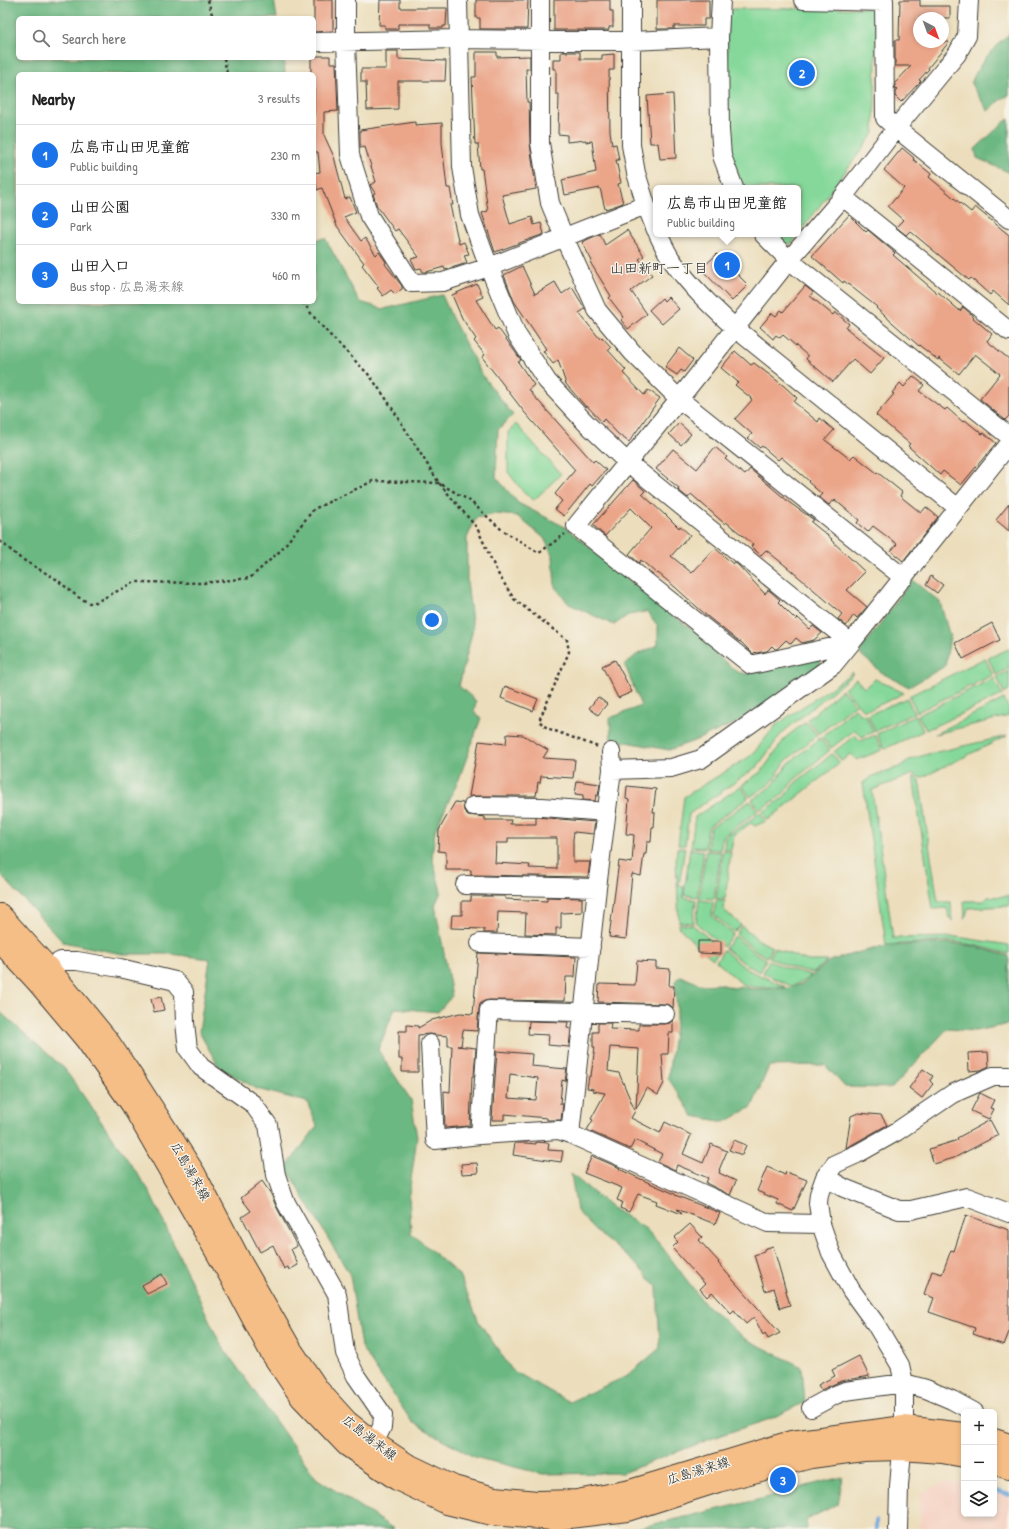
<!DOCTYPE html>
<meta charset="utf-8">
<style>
:root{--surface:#fff;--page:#f2f2f2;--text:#222;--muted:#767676;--line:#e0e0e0;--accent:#1a73e8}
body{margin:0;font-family:"Patrick Hand","Klee One",sans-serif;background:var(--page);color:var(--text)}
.controls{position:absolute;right:12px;bottom:12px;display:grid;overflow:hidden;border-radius:6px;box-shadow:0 2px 6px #0003}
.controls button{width:36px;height:36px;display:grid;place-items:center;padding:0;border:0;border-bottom:1px solid var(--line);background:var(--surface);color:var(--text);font:20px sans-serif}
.compass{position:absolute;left:913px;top:12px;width:36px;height:36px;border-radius:50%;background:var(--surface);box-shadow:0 2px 6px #0003;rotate:139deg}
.you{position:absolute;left:432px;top:620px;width:14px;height:14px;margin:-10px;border:3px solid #fff;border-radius:50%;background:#1a73e8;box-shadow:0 0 0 6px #1a73e833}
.badge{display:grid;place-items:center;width:26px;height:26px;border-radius:50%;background:var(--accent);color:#fff;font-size:13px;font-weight:700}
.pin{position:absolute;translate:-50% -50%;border:2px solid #fff;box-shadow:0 1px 4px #0006}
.popup{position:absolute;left:653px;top:185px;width:148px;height:52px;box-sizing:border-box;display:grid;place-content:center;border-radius:6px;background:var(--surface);filter:drop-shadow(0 1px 3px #0005);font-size:13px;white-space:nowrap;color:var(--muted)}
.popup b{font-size:15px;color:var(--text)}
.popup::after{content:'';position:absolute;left:50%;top:100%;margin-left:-8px;border:8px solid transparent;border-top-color:var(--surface)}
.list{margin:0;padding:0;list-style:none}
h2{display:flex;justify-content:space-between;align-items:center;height:52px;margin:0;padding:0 16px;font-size:17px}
h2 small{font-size:13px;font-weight:400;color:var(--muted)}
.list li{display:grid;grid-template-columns:26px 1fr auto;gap:12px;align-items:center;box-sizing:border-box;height:60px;padding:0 16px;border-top:1px solid var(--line)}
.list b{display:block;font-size:15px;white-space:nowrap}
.list p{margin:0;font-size:13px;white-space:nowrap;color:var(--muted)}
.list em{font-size:13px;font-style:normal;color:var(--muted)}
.icon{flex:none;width:22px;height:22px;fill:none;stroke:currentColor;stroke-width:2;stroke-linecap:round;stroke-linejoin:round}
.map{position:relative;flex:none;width:1009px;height:1529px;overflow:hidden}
.search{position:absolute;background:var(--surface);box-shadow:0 2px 6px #0003;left:16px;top:16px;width:300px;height:44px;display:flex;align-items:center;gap:10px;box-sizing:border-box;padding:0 14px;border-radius:6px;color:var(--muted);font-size:15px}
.panel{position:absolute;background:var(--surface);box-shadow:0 2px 6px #0003;left:16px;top:72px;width:300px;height:232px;border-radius:6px}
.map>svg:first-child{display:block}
</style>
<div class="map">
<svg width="1009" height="1529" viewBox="0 0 1009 1529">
<rect width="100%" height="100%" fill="#f7f3e8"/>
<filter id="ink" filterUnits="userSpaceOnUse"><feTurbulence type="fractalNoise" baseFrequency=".025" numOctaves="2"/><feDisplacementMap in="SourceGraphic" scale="8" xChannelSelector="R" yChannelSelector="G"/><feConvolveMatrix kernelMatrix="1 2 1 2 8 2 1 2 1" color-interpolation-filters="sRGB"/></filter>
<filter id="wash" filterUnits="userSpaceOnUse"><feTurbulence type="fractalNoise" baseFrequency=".012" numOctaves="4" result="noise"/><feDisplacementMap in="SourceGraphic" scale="16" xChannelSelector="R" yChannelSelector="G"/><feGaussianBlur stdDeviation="0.9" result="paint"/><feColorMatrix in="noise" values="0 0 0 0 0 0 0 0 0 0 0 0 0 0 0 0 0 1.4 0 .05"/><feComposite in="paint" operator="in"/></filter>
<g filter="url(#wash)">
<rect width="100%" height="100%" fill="#ecdebc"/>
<path fill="#f5d2c3" d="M947,1481L964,1484V1514H994V1492L1009,1497V1529H920V1493Z"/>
<path fill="#85d89a" stroke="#507a5b" d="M869,8L877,17L874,133L792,243L783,245L773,234H798V188H743L731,154L728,128L727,15L733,9Z
M516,424L561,474L534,500L524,493L508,472V432Z
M1009,649V668L996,675L988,658Z
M985,658L993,675L917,712L909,696Z
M1009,671V690L1004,693L997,677Z
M853,672L852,675L782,733L757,767L689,814L685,845H678L684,797L749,757L756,750L776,725L838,683Z
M994,678L1002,695L926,730L918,715Z
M856,679L864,688L875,679L904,693L871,709L863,710L844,689Z
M842,690L855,704L819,734L807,720Z
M907,698L914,713L875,731L868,715Z
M1004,699L1009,710V716L935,734Z
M855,708L860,714L866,715L873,732L862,737L855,730L831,748L822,737Z
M916,715L923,731L884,749L877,734Z
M806,722L817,735L786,761L771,783L750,797L742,785L762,771L786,737Z
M855,735L861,741L875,735L882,750L857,760L850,754L842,761L834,752Z
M1007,736L921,778L913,774L872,790L893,938L957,937L1009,945V954L974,945L949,941L886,945L863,783L872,776L899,767L909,760L928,754Z
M820,738L830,750L793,781L782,795L760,810L752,800L773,785L788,764Z
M832,754L840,763L768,820L762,813L784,797L795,783Z
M913,776L919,780L938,902H951L952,921L949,917L947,908L933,909Z
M741,786L748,798L708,827L705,848L691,847L695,817Z
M750,801L758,811L723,836L720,850L707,849L710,828Z
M760,813L766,821L755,826L751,823L734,835L731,850L724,849L725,837Z
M677,848H685L679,885L684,887L683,897L696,900L693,923L679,922L676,861Z
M690,849L704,851L697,897L684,895Z
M706,851L721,852L714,899L699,898Z
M723,851L731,852L725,899H716Z
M1009,896V906L968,908L965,920L964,901H984L988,897Z
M699,900L713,902L712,916L733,934L723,947L696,923Z
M716,901H725L724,910L741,925L734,932L714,915Z
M679,924L693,925L721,949L713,959L696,945L679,927Z
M742,926L760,941L772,947L767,957L756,951L736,934Z
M735,936L755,953L766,959L760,972L746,965L725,948Z
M774,948L808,961H827L813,973L790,967L769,957Z
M724,950L746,969L786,987H754L742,984L716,961Z
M769,960L788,969L811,975L802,982L791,986L763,973Z"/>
<path fill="#6cb882" stroke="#446a4f" d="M0,0H274L277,18H18V58H284L285,74H18V302H314V240L325,238L360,302L384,309L442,295L452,318L482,375L513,415L498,430L496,477L518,503L565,527L676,618L702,636L717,655L737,672L747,674L820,658V665L738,722L694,741L669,750L611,739L610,718L641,706L625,665L636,655L658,645V626L647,612L628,615L614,625L569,604L555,587L553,556L544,538L517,516L496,514L476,518L467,538V582L473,629L459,686L476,701L474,712L481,718L459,779L435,830L432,857L441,892L435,905L452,996L438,1012L395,1008L378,1050L411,1100L417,1137L409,1194L411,1233L459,1275L479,1322L512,1370L569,1402L627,1376L660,1348L657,1287L632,1260L596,1231L577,1211L571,1174L611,1207L646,1229L662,1247L704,1303L744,1338L802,1367L805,1402L770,1419L721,1435L622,1473L543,1474L474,1457L412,1422L361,1347L350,1275L286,1168L317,1126L307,1102L257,1089L219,1067L199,1032L210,959L171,954H122L63,942L0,874Z
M1009,34V95L1000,100L988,111L971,84C978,63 993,49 1009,34Z
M1009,119V174L1008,172L977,158L975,149L1003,123Z
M912,580L940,602L950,637L945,666L909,687L882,673L859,653Z
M949,943L973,946L1009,956V1024L975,1031L947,1029L892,1088L845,1087L825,1065L769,1066L752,1107L725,1122L693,1116L668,1078L677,1011L675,981L680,976L702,985L720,984L734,988L741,986L753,989L789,988L802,984L829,961L856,953L886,946Z
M0,1012L64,1068L148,1189L220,1343L316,1478L394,1529H0Z
M843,1477L838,1504L806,1520L807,1529H632C678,1519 724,1508 769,1497C794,1490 818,1482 843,1477Z"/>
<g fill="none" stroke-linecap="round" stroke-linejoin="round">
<path stroke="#6aa5db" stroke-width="4" d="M994,1490L1009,1495
M876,1529V1520"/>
</g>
<g id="blocks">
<path fill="#eba589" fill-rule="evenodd" d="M314,0H333V31L314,32Z
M380,0H400V8H447L446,26H443V28H430V24H398V29H385V25H379Z
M476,0H528L527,29H480V18H476Z
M554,0H610V11H613V27H609V30H554Z
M657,0H709V19H704V26H674V29H657Z
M900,0H920V6H950V18H919V42H949L928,68L929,69L919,80L921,81L901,102L895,96V92L897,90L895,88V83L911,66H895V40H899Z
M386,51H398V59L446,61L445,81H398V109L367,110L366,82H361V69H386Z
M476,52H497V57L530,56V69H526L527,102H529L530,143L536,189L502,195L510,224L532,217L534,225L541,223L544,234L495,252L482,213L488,211L482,169H480L478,144H475L472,77H476Z
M561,52H580V59H602V55L614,54V70H609L610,131L612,145L616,144L619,160H616L621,183L618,184L623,203L612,207L605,209L600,188L565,195L562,180L596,172L592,141L586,142V140L567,142V135L558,134L559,94H556V69H553V59H561Z
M314,56H330V63H336L338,111L324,112V135L334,157L345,199L350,197L356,212L344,217L361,241L365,238L376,255L379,252L384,259L386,262L385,264L402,286V289L395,294L391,290L383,296L377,288L379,287L362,265L364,263L337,226L322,188L317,190L314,173L320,172L318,152H314V74H311V58H314Z
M673,94L676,158L660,159L658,143H650L647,96Z
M415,122V125L442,123V143L447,188H450L453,205H450L459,244L464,242L469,254L464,255L467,263L445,270L444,267L426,272H423L421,268L416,269L411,259L419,257L398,229L395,231L377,206L373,194L375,193L370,185L376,182L365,147L360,148V130Z
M902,148L914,158L913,159L931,174L929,177L954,198L971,212L975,207L1009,235V305L993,291L990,295L971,278L969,280L910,231L906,235L896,227L903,220L888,207L904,188L884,170Z
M849,215L866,232L868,230L895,253L893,255L937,293L938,292L960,311L963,307L973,316L972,317L992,334L987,341L1009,359V416L1005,420L980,399L1000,374L975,354L959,374L939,358L938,360L919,345V346L876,308L877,307L844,281L843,283L812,256Z
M627,230L644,256L639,259L652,275L631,291L647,314L628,329L621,320L624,317L609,298L611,296L590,262L592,261L582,242L600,234L605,245Z
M717,254L748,285L732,301L701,269Z
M522,266L535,294L555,282L562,294L572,287L585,309L579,313L600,339L602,337L611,347L608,350L626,370L623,373L644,395L648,390L660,398L629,442L618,434L604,419L602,422L587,406L586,407L566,384L558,360L553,364L543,351L546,349L514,301L504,275Z
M477,284L483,297L476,300L495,330L498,328L521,360L518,362L534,385L529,389L533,395L593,462L595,460L606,470L592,486L590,484L564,516L555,509L562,501L555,494L575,470L525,413L482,357L485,355L474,341L476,339L462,318L452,295Z
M805,286L813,292L810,296L833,315L835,312L849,324L846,328L884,358L870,374L853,359L833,382L806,359L808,356L783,335L780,338L776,335L773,339L760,327L772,313L776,316L781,310L783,312Z
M668,297L679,309L662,324L649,310L662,298L664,301Z
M679,348L693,360L684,372L681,370L677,375L665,367Z
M735,351L751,365L754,363L784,386L797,398L794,402L818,422L820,418L834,430L825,440L850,459L854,455L877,473V472L902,492L900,496L921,513L926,507L938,517L903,561L891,551L897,544L873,526L868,532L857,523L859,520L835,500L834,502L832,501L829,505L819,497L822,494L808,482L809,481L781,457L778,460L762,446L760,448L748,438L752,434L735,419L752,400L750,399L751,398L735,385L738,382L721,368Z
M913,376L924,385L919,391L945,410L947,408L963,422L965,420L982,434L984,433L996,443L961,485L943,471L940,475L908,446L910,444L876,415L894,394L892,393L900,383L904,387Z
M679,423L691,434L681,445L669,434Z
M715,447L727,457L725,459L745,475L750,469L790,503L814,520L811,522L832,539L831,540L865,572L847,590L867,607L857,618L854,615L846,626L838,619L842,614L787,567L766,550L761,555L751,547L753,544L726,522L725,524L691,494L688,498L678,490L679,488L656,469L673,449L697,469Z
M633,480L645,491L642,494L665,515V514L679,528L680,526L690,535L671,556L692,573L715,548L733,564L734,562L738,565L765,594L768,590L770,591L780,600L778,602L796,620L798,618L810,629L813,626L822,633L814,640L802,643L796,638L791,644L786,640L777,649H775L772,646L767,651L756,653L755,652L753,654L741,642L738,641L707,616L675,587L658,573L657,574L641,560L639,563L629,554L651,528L631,508L605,536L593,525Z
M1009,504V531L996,520Z
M931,576L943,585L937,593L926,585Z
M992,623L1000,640L963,659L955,643Z
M615,660L632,692L618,698L602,666Z
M505,686L538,699L533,711L501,698Z
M598,697L607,704L598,715L589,708Z
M507,734L523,735L548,750L543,758L575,760L573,778L541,776L540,783L538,782L536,796H469L479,741L506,744Z
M577,781L600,784L598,796L596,795L595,801L583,800V795L575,794Z
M627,786L656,789L653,812H655L654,827H652L651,842H647L646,854H644L641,876L632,874L626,939L609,937L619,861L632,863L634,835L626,834L629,800L626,799Z
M455,802L463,803L464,811L468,815L485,817V820H511L510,824H536V817L595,822L593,834L574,832L573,839V862H590L588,877L471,875V870H446V852L438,851L439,830ZM508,838H557V869L529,868L530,865L495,863L496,843H508Z
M471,896H505V899L547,901V897L582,898V912L561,913V928H556V935L525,934L526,913L498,912L497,933H484V929L451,928L452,915H462V901H471Z
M698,941H721V954L698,953Z
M478,953L576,957L575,977H566L565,1001L489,1000L484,1001L480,1004L479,1009L477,1031L463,1030L461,1046H457L476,1048L474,1076H472L470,1126L445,1128L444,1091L450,1092L452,1046H448V1036L436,1035L430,1034L418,1035V1072H402V1059H399V1031H407V1025L418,1026V1028L432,1020L460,1013L473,1014Z
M637,961L656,962V968L670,969L669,986H674L673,1008L670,1005L665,1004L598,1002L599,984L635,985Z
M161,997L164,1010L154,1012L151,999Z
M673,1020V1033H669L668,1054H662L664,1083L658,1095L647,1088L636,1109L639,1049L610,1047L608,1071L619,1073L635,1111L631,1118L660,1133L665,1122L691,1135L683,1154L703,1163L711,1144L727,1151L719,1170H720L719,1173L736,1181L730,1195L706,1183L708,1178L677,1165L675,1170L658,1162L662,1154L635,1140L630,1149L587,1130L593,1120L591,1119L605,1093L593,1091V1089L587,1088L589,1076H591L595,1047H593V1032H598V1023H611L610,1029L639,1030V1024H665L670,1023Z
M529,1021L568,1022L567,1028L571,1029L569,1047L548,1045L549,1035L528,1034Z
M497,1051L532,1054L531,1066L567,1069L565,1081L562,1080L560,1104H563L561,1120H547V1118L504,1114V1120H492ZM510,1074L538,1078L536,1100L508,1098Z
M988,1052L989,1066L981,1070L969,1071L968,1053Z
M923,1069L933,1076L930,1081L933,1084L922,1098L909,1088Z
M980,1093L994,1100L990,1108L994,1109L989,1119L971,1111Z
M858,1113L881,1115L887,1125L846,1148L851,1116Z
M990,1120L998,1135L954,1158L934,1164L929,1149L958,1140L957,1138Z
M734,1140L746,1145L742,1155L729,1150Z
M536,1142L549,1143L548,1150L563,1151L561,1162L513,1155L515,1143H526L536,1144Z
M592,1156L620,1168L619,1169L645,1181L675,1194V1195L720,1213L715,1224L677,1209L682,1214L656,1204L657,1201L638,1194L629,1212L620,1208L622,1202L617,1200L622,1188L584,1173Z
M477,1163L478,1173L462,1174L461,1164Z
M767,1167L785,1175L786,1172L807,1180L793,1211L777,1204L778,1200L757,1191Z
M262,1181L271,1194L276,1206L297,1246L291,1249L298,1265L289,1270L288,1267L284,1269L273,1245L260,1252L242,1217L251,1211L241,1198Z
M966,1215L1009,1230V1332L1004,1345L973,1334L975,1328L929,1312L934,1298L924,1294L932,1271L942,1274L951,1250L954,1251Z
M690,1224L702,1237L699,1240L719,1262L718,1263L780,1333L768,1339L765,1333L763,1335L754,1317L746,1324L734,1310L731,1313L712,1292L707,1297L700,1289L705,1284L672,1248L678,1242L674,1238Z
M773,1246L790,1305L780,1308L774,1288L765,1291L754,1255L764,1252V1249Z
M162,1274L167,1284L147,1294L142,1285Z
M859,1356L869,1376L841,1381L821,1390L818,1385L835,1376L832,1370Z"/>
</g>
</g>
<g filter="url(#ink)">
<use href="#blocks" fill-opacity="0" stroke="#3b3934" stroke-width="1"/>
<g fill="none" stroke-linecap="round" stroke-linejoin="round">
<defs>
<path id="minor" d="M346,0V41L350,155L369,216L412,283L443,282L489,267L646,205
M458,0L462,167L470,215L489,267L517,335L547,381L585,422L627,462L851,643L833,665L701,759L671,768L612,770
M540,0V143L550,203L564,237L597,310L633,353L679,399L904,578
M631,0V145L636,173L646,205L656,230
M721,0L719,37L720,130L722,156L734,188
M803,0L884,2
M884,0L885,118L896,128L1009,219
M969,0L967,36L957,54L896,128L843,197L789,260L679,399L576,526L751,665L851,643L1009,444
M314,42L459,39L631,41L719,37
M843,197L1009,331
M658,234C662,242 666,251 671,259C689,285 711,306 735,328L958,508
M763,234L789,260L1009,436
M473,806L542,807L607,812
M465,885L597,888
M480,943L591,947
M40,977L48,968L61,961H77L120,968L175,981L184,992L185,1023L188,1049L201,1067L253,1104L268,1125L276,1175L285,1201L337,1294L345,1353L356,1376L383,1415L382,1427L374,1443
M430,1044L435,1140L480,1135L559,1130L570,1134L768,1223L821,1224
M570,1134L597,888L612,770L611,752
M480,1135L489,1010L665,1014
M825,1177L844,1188L899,1210H911L967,1197L1009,1213
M811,1408L835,1395L845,1391L904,1383L926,1389L952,1400L974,1412
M898,1529L899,1486L904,1427V1383L900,1365L875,1323L851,1290L831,1253L821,1224L818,1203L819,1194L825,1177L835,1164L857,1154L896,1132L952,1094L993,1076H1009"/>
<path id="major" d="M0,915L48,968L107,1040L136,1083L194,1173L242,1265L291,1350L318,1390L347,1422L374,1443L406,1464L454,1487L495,1498L537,1502L577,1501L630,1491L791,1442L904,1427L964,1434
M0,941L37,981L86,1039L132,1104L231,1277L271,1352L302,1398L347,1445L397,1479L447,1503L492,1514L553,1519L627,1510L718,1481L811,1457L863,1450L901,1449L942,1452L964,1456
M994,1440L1009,1445
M994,1463L1009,1468"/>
</defs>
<use href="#minor" stroke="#3b3934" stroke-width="20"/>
<use href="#major" stroke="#3b3934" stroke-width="24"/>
<path stroke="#3b3934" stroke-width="2.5" stroke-dasharray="3 3" stroke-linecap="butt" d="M208,0L213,18
M224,58L227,74
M303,302L313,316L329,334L370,376L387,400L439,483L477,528L497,572L514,599L567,640L569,652L539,721L547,728L598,747
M0,541L20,558L56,579L78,597L89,603L96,602L135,582L203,583L250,578L280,551L314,509L373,481L439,483L470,501L502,530L539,553L565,534"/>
<use href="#minor" stroke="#fff" stroke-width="18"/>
<use href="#major" stroke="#f6be87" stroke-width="22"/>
</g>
</g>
<g text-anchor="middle" stroke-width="3" stroke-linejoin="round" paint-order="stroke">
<g font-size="13" fill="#1c1c1c" stroke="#f7f3e8">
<text transform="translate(191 1171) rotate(60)" y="5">広島湯来線</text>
<text transform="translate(370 1437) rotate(38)" y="5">広島湯来線</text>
<text transform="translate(698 1470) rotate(-17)" y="5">広島湯来線</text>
</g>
<g font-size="14" fill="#1c1c1c" stroke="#f7f3e8">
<text x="659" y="273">山田新町一丁目</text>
</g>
</g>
</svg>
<div class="controls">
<button>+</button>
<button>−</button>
<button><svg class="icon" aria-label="layers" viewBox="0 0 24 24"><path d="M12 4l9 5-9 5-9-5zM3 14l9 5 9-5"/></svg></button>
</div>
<svg class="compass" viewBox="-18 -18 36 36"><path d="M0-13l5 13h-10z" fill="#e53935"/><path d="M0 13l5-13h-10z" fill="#767676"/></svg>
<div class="you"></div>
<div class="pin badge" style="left:727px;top:265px">1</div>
<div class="popup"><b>広島市山田児童館</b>Public building</div>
<div class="pin badge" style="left:802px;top:73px">2</div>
<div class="pin badge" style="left:783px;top:1480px">3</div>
<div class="search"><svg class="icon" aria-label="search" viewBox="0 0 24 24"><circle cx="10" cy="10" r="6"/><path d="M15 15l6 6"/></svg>Search here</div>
<section class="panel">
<h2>Nearby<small>3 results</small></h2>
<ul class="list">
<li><span class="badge">1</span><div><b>広島市山田児童館</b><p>Public building</p></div><em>230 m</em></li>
<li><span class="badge">2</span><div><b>山田公園</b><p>Park</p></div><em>330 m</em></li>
<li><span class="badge">3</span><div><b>山田入口</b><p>Bus stop · 広島湯来線</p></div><em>460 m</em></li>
</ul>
</section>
</div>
